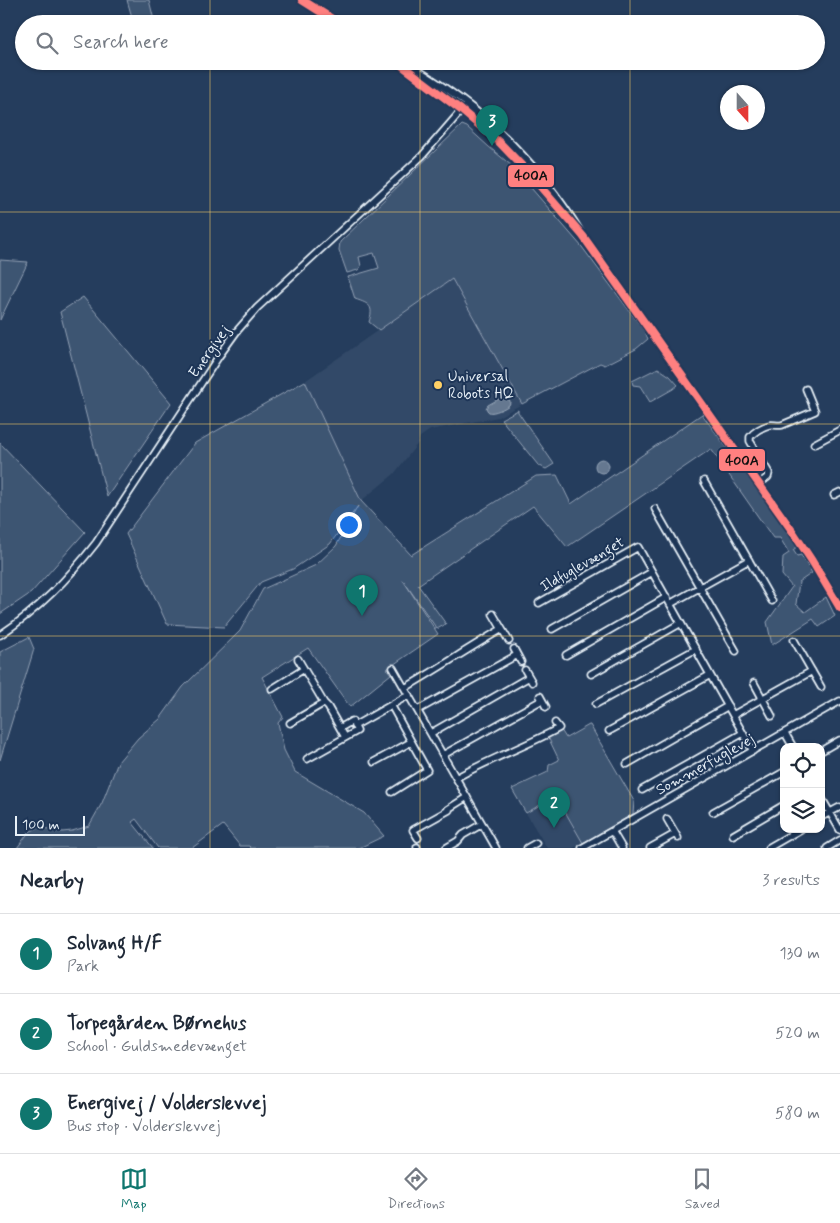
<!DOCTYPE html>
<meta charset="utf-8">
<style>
:root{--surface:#fff;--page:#f6f6f7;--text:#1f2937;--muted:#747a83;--line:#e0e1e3;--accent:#0f766e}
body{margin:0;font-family:Mynerve,sans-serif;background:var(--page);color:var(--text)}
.controls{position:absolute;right:15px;bottom:15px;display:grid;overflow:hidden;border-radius:10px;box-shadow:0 1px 4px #0004}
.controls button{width:45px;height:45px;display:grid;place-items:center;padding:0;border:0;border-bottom:1px solid var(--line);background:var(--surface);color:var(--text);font:25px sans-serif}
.compass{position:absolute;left:720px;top:85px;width:45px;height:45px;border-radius:50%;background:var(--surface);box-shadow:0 1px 4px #0004;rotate:159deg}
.scale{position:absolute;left:15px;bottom:12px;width:70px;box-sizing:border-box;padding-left:5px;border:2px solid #e8f1f8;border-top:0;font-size:14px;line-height:18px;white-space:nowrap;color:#e8f1f8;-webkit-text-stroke:4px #1d3557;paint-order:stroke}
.you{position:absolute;left:348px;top:524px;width:18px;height:18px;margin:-12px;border:4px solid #fff;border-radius:50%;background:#1a73e8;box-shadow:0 0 0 8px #1a73e833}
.badge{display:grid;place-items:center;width:32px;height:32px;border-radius:50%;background:var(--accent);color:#fff;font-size:16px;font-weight:700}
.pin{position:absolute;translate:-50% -41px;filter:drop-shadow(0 1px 2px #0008)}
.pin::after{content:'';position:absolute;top:26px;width:18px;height:15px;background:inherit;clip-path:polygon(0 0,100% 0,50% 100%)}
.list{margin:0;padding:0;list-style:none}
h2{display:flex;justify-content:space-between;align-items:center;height:65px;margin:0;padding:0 20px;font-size:21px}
h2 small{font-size:16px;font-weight:400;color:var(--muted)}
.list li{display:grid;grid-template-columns:32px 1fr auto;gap:15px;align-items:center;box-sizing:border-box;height:80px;padding:0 20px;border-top:1px solid var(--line)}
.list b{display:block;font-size:19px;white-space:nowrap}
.list p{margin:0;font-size:16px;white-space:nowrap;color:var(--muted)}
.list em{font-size:16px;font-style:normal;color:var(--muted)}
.icon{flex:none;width:28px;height:28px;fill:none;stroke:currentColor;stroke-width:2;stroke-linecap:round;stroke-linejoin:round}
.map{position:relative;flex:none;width:840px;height:848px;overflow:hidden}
.search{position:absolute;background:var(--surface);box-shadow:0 1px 4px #0004;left:15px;right:15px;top:15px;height:55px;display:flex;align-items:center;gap:12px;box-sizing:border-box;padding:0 18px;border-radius:28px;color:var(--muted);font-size:19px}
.sheet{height:305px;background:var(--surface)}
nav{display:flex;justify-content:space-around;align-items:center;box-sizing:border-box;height:70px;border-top:1px solid var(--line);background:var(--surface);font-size:14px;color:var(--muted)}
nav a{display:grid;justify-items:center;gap:2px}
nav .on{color:var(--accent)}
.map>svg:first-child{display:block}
</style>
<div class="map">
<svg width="840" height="848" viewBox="0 0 840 848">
<rect width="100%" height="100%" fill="#253d5d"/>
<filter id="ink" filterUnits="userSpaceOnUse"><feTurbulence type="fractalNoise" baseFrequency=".02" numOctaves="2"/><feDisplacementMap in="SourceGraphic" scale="10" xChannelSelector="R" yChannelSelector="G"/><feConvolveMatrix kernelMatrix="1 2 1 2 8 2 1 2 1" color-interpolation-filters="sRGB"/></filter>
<g filter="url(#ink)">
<path fill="#334a68" d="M452,279L522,404L498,417L430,430L420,437L418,443L394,474L361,501L305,381Z
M556,796L583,843L573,848H547L526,813Z"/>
<path fill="#3e5472" stroke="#93a2b5" d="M127,0H149L155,24H134Z
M462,125L467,127L489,147L512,166L582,247L645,332L648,339L636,349L605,365L600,363L522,404L452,279L379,330L369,322C374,306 370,304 355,299L348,277L379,268L374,253L359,257L361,266L358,270L347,273L339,250L340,242Z
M0,260L28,262L0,320Z
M83,297L171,403L107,497L60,312Z
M658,368L670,376L678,385L673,389L650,402L640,386L633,385L632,381Z
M305,381L361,501L411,555L536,476L557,475L571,504L702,414L798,546L793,550L797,556L801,555L812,573L799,582L796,604L805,612L826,597L835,616L819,627L813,619L772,645L767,622L792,587L782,575L783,557L789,553L780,538H773L711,449L567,547L533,506L418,585L446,624L437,629L403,580L438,634L387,669L391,674L350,707L308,648L262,677L283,717L278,723L284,750L295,772L364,813L384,836L359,848H251L249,846H240L223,825L192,848H158L136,819L132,822L153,848H17L29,832L39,827L62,832L72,831L89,826L102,803L118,762L138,738L160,719L183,687L240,631L263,589L316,565L336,546L358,506L330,544L293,569L261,582L224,627L167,624L126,534L195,443Z
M518,410V412L554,464L546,469L538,465L501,419Z
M0,443L85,532L31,593L0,614Z
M29,637L34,649L0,760V652Z
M589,725H590L634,801L633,814L583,843L556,796L526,813L524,810L512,789L548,772L549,765L559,760L548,737L561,730L566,738Z"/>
<path fill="#657890" stroke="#99a8ba" d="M504,396L508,398L510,401C510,402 510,404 509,405C506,408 493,414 489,412C487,411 487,409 486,408L488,405Z
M595 466a7 7 0 1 1 14 0a7 7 0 1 1-14 0Z"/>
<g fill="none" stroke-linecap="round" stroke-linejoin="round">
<defs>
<path id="minor" d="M302,0L340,24
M396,61C431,88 470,113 502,145C527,170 549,199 573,225
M403,61C428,76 453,92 476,111C518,146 555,189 583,236L793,532L812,561L840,608
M461,110L465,109L473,113L517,154
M814,444L840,430
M704,481L772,601
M759,484L768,477L769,473L750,441V437C754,432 762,427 769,425C773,424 777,426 782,425L815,411L806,389
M834,495L840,492
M655,509L736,651
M539,603L638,547L753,751
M670,604L749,560
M493,614L509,641
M552,629L652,572
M0,635C39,609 67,580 96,543L219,356L237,331L257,308L422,156L467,104
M794,640L821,687
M514,649L521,662
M566,655L667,597
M298,659L324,703L328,707L345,737
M393,668L496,848
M525,670L532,682
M591,674L681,623
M754,683L772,716
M405,688C438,669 469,648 502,629
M272,689L304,669
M540,696L546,707
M596,704L696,649
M391,705L427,770L392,792
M418,710L517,655
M733,715L812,671
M290,723L324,703
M354,726L409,695
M609,731L710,675
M431,733L529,677
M785,733L793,747
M821,751L840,740
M443,755L542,700
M307,759L357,731L352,721L340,728
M374,762L411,742
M627,764L728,706
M456,778C489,759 525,747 559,728L555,723
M642,790L743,733
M821,797L840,830
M713,812L784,772
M821,817L840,807
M667,819L678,838
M612,831L622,848
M733,835L784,805
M418,838L413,830L449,810L448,809L467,797
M417,847V848
M446,848L458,841L463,835L482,824
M527,848L536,843
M582,848L840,701
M650,848L675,834
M768,848L801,829
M827,848L840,840"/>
</defs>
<use href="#minor" stroke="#e8f1f8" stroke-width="9"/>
<use href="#minor" stroke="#1d3557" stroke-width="5.5"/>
<defs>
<path id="bus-1" d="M302,0L340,24
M396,61L461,110L500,143L526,170L583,236L793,532L812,561L840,608"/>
</defs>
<use href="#bus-1" stroke="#1d3557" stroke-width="11"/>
<use href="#bus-1" stroke="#ff8080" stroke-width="8"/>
</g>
</g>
<path fill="none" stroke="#ffd166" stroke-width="1" stroke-opacity="0.55" d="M210,0V24M420,0V24M630,0V24M210,61V848M420,61V848M630,61V848M0,212H840M0,424H840M0,636H840"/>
<circle fill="#ffd166" stroke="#1d3557" stroke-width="2" cx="438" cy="385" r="5"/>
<g text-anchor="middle" stroke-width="4" stroke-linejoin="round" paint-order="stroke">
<g font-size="15" fill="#e8f1f8" stroke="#1d3557">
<text transform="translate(209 351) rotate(-55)" y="5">Energivej</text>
<text transform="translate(582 564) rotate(-30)" y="5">Ildfuglevænget</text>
<text transform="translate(705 764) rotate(-29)" y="5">Sommerfuglevej</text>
</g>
<g font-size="15" fill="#e8f1f8" stroke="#1d3557" text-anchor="start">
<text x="448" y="381">Universal<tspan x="448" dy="17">Robots HQ</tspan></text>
</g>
</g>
<g stroke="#1d3557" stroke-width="2">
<rect x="507" y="164" width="48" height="24" rx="5" fill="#ff8080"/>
<rect x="718" y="448" width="48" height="24" rx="5" fill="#ff8080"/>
</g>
<g font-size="14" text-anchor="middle" font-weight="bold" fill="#111">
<text x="531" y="180">400A</text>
<text x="742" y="465">400A</text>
</g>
</svg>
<div class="controls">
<button><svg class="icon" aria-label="locate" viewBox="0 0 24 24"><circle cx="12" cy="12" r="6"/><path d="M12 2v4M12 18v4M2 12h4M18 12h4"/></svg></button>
<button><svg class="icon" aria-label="layers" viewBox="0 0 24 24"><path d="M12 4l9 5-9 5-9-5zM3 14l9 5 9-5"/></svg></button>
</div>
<svg class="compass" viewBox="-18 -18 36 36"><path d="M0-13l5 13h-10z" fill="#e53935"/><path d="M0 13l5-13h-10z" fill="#747a83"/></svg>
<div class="scale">100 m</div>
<div class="you"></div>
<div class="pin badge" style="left:362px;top:616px">1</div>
<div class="pin badge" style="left:554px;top:828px">2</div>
<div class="pin badge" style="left:492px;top:146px">3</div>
<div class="search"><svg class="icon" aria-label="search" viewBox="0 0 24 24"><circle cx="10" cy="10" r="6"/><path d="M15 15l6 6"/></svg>Search here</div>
</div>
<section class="sheet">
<h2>Nearby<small>3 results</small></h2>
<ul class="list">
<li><span class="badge">1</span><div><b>Solvang H/F</b><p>Park</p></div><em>130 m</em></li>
<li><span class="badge">2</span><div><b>Torpegården Børnehus</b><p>School · Guldsmedevænget</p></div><em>520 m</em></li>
<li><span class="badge">3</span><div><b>Energivej / Volderslevvej</b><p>Bus stop · Volderslevvej</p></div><em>580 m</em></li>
</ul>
</section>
<nav>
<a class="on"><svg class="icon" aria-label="map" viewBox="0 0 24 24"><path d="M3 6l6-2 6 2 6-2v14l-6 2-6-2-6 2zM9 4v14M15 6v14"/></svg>Map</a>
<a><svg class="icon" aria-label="directions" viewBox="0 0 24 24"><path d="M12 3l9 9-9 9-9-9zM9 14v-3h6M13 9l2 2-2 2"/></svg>Directions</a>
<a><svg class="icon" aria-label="saved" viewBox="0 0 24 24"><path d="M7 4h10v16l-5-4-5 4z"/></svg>Saved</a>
</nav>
